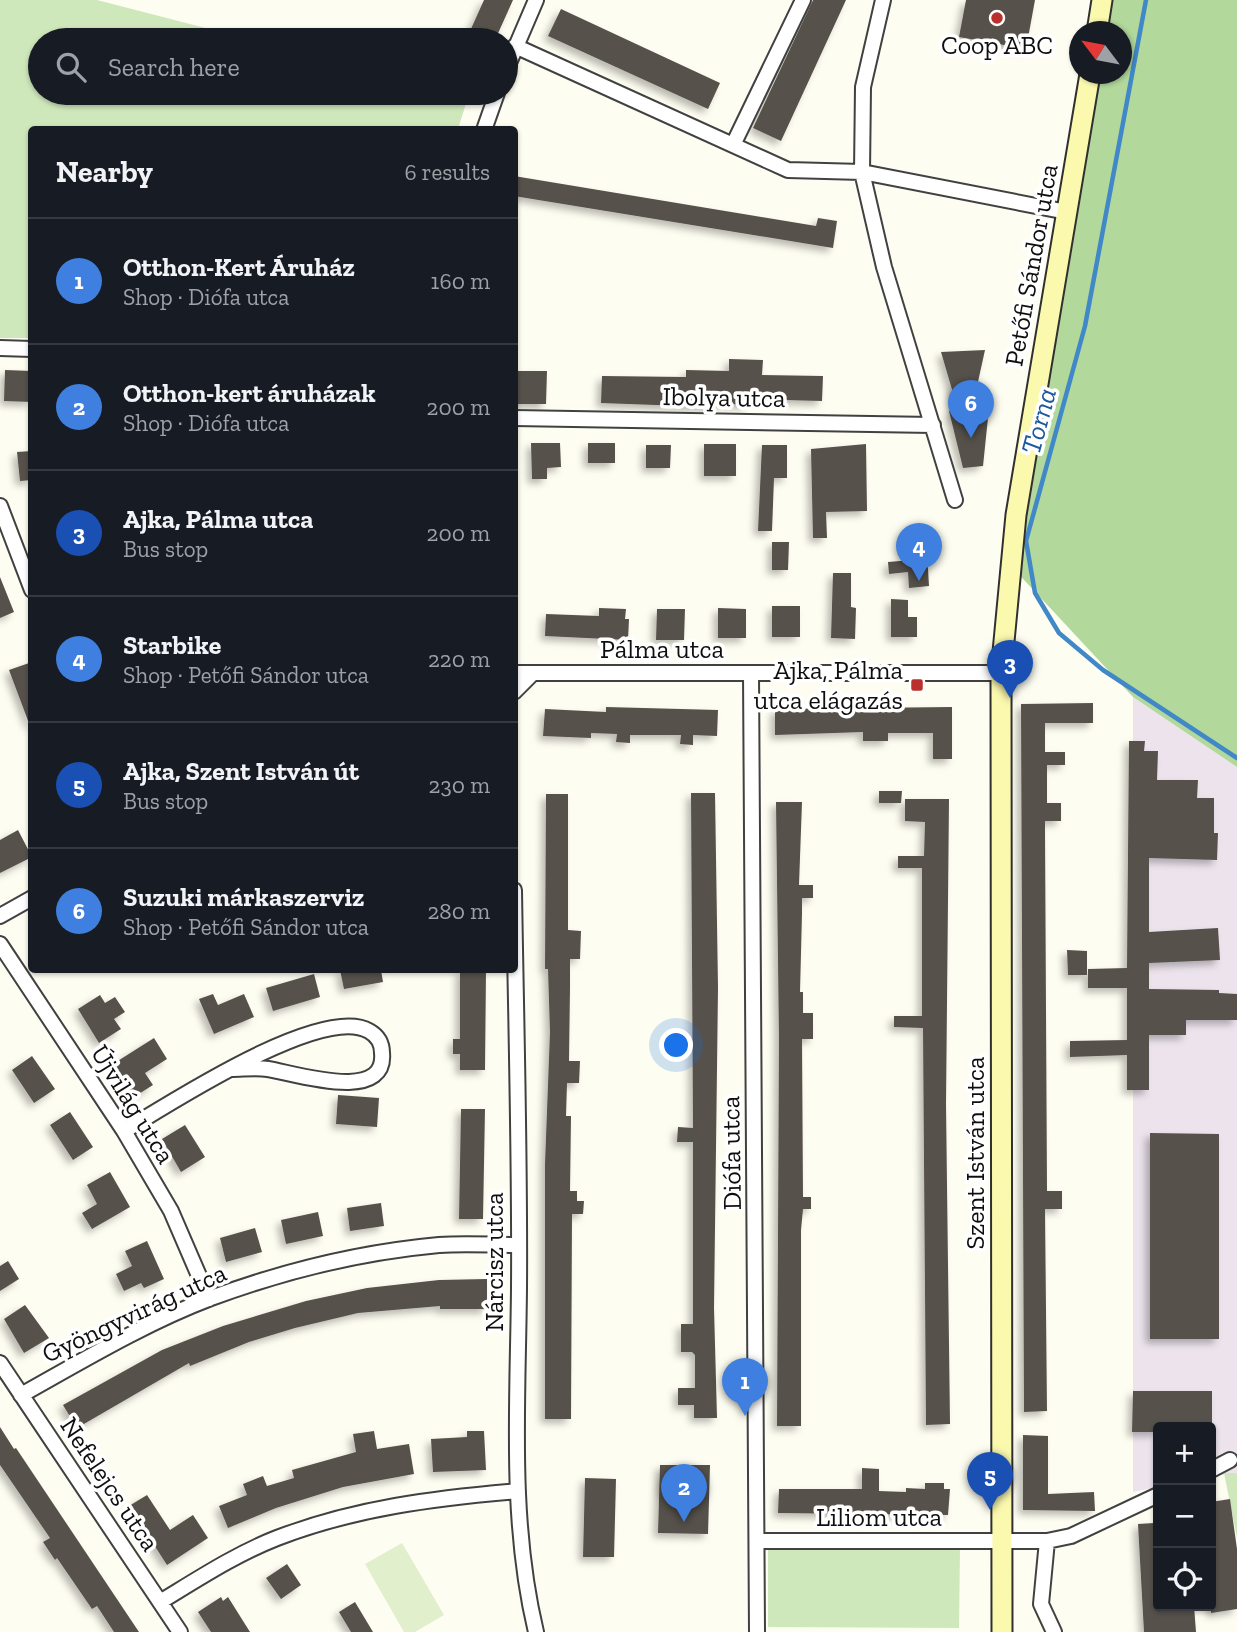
<!DOCTYPE html>
<meta charset="utf-8">
<style>
:root{--surface:#171b24;--page:#242831;--text:#f1f3f6;--muted:#9ea1a6;--line:#363941;--accent:#db2777}
body{margin:0;font-family:"Zilla Slab",serif;background:var(--page);color:var(--text)}
.controls{position:absolute;right:21px;bottom:21px;display:grid;overflow:hidden;border-radius:7px;box-shadow:0 2px 5px #0004}
.controls button{width:63px;height:63px;display:grid;place-items:center;padding:0;border:0;border-bottom:2px solid var(--line);background:var(--surface);color:var(--text);font:35px sans-serif}
.compass{position:absolute;left:1069px;top:21px;width:63px;height:63px;border-radius:50%;background:var(--surface);box-shadow:0 2px 5px #0004;rotate:302deg}
.you{position:absolute;left:677px;top:1046px;width:24px;height:24px;margin:-18px;border:5px solid #fff;border-radius:50%;background:#1a73e8;box-shadow:0 0 0 10px #1a73e833}
.badge{display:grid;place-items:center;width:46px;height:46px;border-radius:50%;background:var(--accent);color:#fff;font-size:23px;font-weight:700}
.pin{position:absolute;translate:-50% -58px;filter:drop-shadow(0 2px 4px #0008)}
.pin::after{content:'';position:absolute;top:37px;width:24px;height:21px;background:inherit;clip-path:polygon(0 0,100% 0,50% 100%)}
.list{margin:0;padding:0;list-style:none}
h2{display:flex;justify-content:space-between;align-items:center;height:91px;margin:0;padding:0 28px;font-size:30px}
h2 small{font-size:23px;font-weight:400;color:var(--muted)}
.list li{display:grid;grid-template-columns:46px 1fr auto;gap:21px;align-items:center;box-sizing:border-box;height:126px;padding:0 28px;border-top:2px solid var(--line)}
.list b{display:block;font-size:26px;white-space:nowrap}
.list p{margin:0;font-size:23px;white-space:nowrap;color:var(--muted)}
.list em{font-size:23px;font-style:normal;color:var(--muted)}
.icon{flex:none;width:38px;height:38px;fill:none;stroke:currentColor;stroke-width:2;stroke-linecap:round;stroke-linejoin:round}
.map{position:relative;flex:none;width:1237px;height:1632px;overflow:hidden}
.search{position:absolute;background:var(--surface);box-shadow:0 2px 5px #0004;left:28px;top:28px;width:490px;height:77px;display:flex;align-items:center;gap:18px;box-sizing:border-box;padding:0 24px;border-radius:38px;color:var(--muted);font-size:26px}
.panel{position:absolute;background:var(--surface);box-shadow:0 2px 5px #0004;left:28px;top:126px;width:490px;height:847px;border-radius:7px}
.map>svg:first-child{display:block}
</style>
<div class="map">
<svg width="1237" height="1632" viewBox="0 0 1237 1632">
<defs>
<filter id="shadow"><feDropShadow dx="-4.5" dy="4.5" stdDeviation="3.5" flood-color="#0004"/></filter>
</defs>
<rect width="100%" height="100%" fill="#fefdf1"/>
<path fill="#ece3ed" d="M1133,697L1237,767V1473L1211,1476V1427H1158V1487L1133,1492Z"/>
<path fill="#cfe8bb" d="M0,0H97L252,40H40V93H454L468,97L458,129L32,130L31,338H0Z
M1224,1473H1237V1538Z
M768,1547L960,1548L959,1628L768,1627Z"/>
<path fill="#b2d89b" d="M1104,0H1237V767L1133,697L1011,566L1092,74H1122V32L1099,31Z"/>
<path fill="#e1efcd" d="M402,1543L444,1615L415,1632H404L365,1564Z"/>
<g fill="none" stroke-linecap="round" stroke-linejoin="round">
<path stroke="#4188c8" stroke-width="4.5" d="M1146,0L1085,326L1026,541L1035,593L1059,633L1103,670L1237,758"/>
</g>
<path fill="#57514b" filter="url(#shadow)" d="M484,0H513L495,40H466Z
M813,0H846L781,141L753,128Z
M966,0H1035L1026,49L959,37Z
M561,9L720,83L708,109L548,36Z
M514,176L816,226L818,218L837,221L833,248L514,196Z
M985,350L972,409L989,408L983,466L963,468L949,411L958,410L941,352Z
M729,359L763,360L762,375L823,376L822,401L785,400V395L748,393V405L711,403V407L601,403L602,376L686,377V370L729,371Z
M5,370L32,371V402L4,401Z
M515,371H547L546,404H515Z
M531,443H560L561,467L547,468V479H532Z
M588,443H615V463H588Z
M704,444H736V476H704Z
M866,444L867,511L826,512L827,538H813L811,449Z
M646,445H671L670,468H646Z
M762,445H787V478H774L772,531H758Z
M32,451V480L20,481L17,452Z
M772,542H789L788,570H772Z
M927,552L929,586L909,588L908,572L889,574L888,562L912,560L911,553Z
M833,573H851V607L856,608L855,639L831,638Z
M0,577L14,612L0,618Z
M891,599L908,600V617H917V637H891Z
M772,606H800V637H772Z
M599,608L626,609L625,619H629L628,640L545,636L546,614L599,616Z
M718,608L746,609V638H718Z
M657,609H685L684,640H656Z
M32,662V726H30L9,670Z
M1093,703V723H1045V752H1065V765H1047V803H1061V821H1045V829L1047,1191H1062V1209H1045L1047,1411L1024,1412L1021,704Z
M606,707L718,710L717,736L693,735V745L680,744L681,735H630V743L616,742L617,734L591,733V738L543,736L545,709L606,712Z
M952,707V759H933V733H888V741H863V732L775,735V709Z
M1129,741H1145L1144,751H1158L1157,780H1198L1197,798H1214V833H1218L1217,860L1149,858V932L1218,928L1220,960L1149,963V989L1219,990V993L1237,994V1020H1186V1035H1149V1090H1127V1055L1070,1057V1041L1127,1040V988H1088V969L1127,968Z
M879,791H902L901,803H879Z
M691,793H715L718,988L714,1308L717,1418H694V1405H678V1388H695V1355L692,1352H681V1324H693V1142H677L678,1127L693,1128Z
M546,794H568V930L581,931L580,959H570V988L569,1061H580L579,1083H567L566,1116H571L570,1191H577V1201H584L583,1214H572L571,1419H545V1164L550,1032L548,969H545Z
M905,799H949L946,1104L950,1424L926,1425L923,1028L894,1027V1016H922V868H898V856H924L925,822L905,821Z
M776,802H802L799,885H813V898H802V913L800,992H803V1013H813V1039H802L803,1197H811V1209H803L801,1230V1426H777L779,1039Z
M18,830L32,857L0,873V840Z
M1067,950L1087,951V975H1068Z
M340,970H381L383,982L344,989Z
M460,970H486L485,1070H460V1054H453V1039H460Z
M314,974L320,997L273,1011L266,988Z
M213,994L218,1005L244,994L254,1017L214,1034L199,999Z
M100,995L105,1003L115,997L125,1012L114,1019L121,1029L99,1043L78,1009Z
M154,1038L167,1059L145,1073L153,1085L134,1097L113,1064Z
M32,1056L55,1089L34,1103L12,1070Z
M338,1095L379,1098L377,1127L336,1124Z
M461,1109H485L483,1219H459Z
M70,1112L93,1147L73,1160L50,1125Z
M185,1125L205,1157L181,1172L162,1139Z
M1150,1133L1219,1134V1339H1150Z
M110,1172L130,1207L92,1229L82,1213L97,1204L87,1185Z
M381,1203L384,1226L350,1231L347,1208Z
M318,1212L323,1236L286,1244L281,1220Z
M255,1228L262,1252L226,1262L220,1238Z
M147,1241L164,1279L144,1288L141,1283L124,1291L116,1274L132,1266L125,1251Z
M8,1261L19,1279L0,1291V1266Z
M487,1279V1309H440V1306L358,1313L295,1328L249,1342L190,1366L189,1363L77,1428L63,1405L162,1350L223,1326L306,1301L367,1288L439,1280Z
M25,1305L49,1338L24,1353L4,1319Z
M1133,1391H1212V1427H1158V1432H1132Z
M0,1427L14,1449L16,1448L139,1632H114L97,1606L92,1609L57,1558L55,1560L43,1542L50,1538L0,1465Z
M374,1431L377,1449L409,1444L414,1474L343,1487L276,1508L228,1528L219,1506L247,1495L243,1484L263,1476L267,1486L294,1478L292,1470L356,1452L353,1434Z
M467,1431H484L486,1470L433,1472L431,1439L467,1437Z
M1023,1435L1048,1436V1494L1094,1492L1095,1511L1023,1510Z
M660,1465H710L708,1534L658,1533Z
M862,1468L879,1469V1491L906,1492V1488L925,1489V1483H944V1489H950L948,1515L778,1513L779,1489H862Z
M585,1478L616,1479L614,1557H583Z
M147,1495L170,1530L193,1515L208,1538L167,1565L129,1506Z
M1230,1499L1237,1549V1609L1211,1613V1502Z
M1154,1523L1158,1606H1194L1196,1632H1144L1138,1524Z
M287,1564L301,1585L281,1599L266,1578Z
M221,1597L223,1601L228,1597L250,1632H211L198,1612Z
M355,1602L373,1632H351L339,1612Z"/>
<g fill="none" stroke-linecap="round" stroke-linejoin="round">
<defs>
<path id="minor" d="M883,0L863,87L862,172L884,267L955,500
M515,46L788,170L862,172L1067,212
M506,70L536,0
M484,130L497,93
M733,145L803,0
M0,348L32,349
M514,418L933,425
M0,506L32,590
M514,673H1001
M751,673L757,1632
M514,692L533,673
M514,890C516,1023 520,1156 519,1288C518,1402 509,1520 536,1632
M0,916L32,898
M0,944L124,1131L171,1211L209,1299
M124,1131C169,1104 322,1004 369,1031C378,1036 382,1043 382,1053C387,1104 294,1073 268,1069C256,1067 243,1069 231,1069
M0,1363L180,1632
M21,1395C82,1361 145,1323 211,1298C284,1271 362,1252 439,1245C465,1243 493,1245 519,1245
M1211,1470L1230,1460
M759,1541H1047L1071,1536L1158,1495
M1047,1541L1041,1604L1054,1632
M160,1602C198,1579 236,1554 277,1538C355,1508 435,1498 518,1491"/>
<path id="secondary" d="M1097,32L1102,0
M1002,1632L1001,673L1016,515L1090,74"/>
</defs>
<use href="#minor" stroke="#414141" stroke-width="18"/>
<use href="#secondary" stroke="#303030" stroke-width="23"/>
<use href="#minor" stroke="#fff" stroke-width="14"/>
<use href="#secondary" stroke="#fbf9ae" stroke-width="19"/>
</g>
<g fill="#b9302c" stroke="#fff" stroke-width="2.5">
<circle cx="997" cy="18" r="7"/>
<rect x="910" y="678" width="14" height="14" rx="3.5"/>
</g>
<g text-anchor="middle" stroke-width="7" stroke-linejoin="round" paint-order="stroke">
<g font-size="26" fill="#0e0e0e" stroke="#fff">
<text x="997" y="54">Coop ABC</text>
<text x="903" y="679" text-anchor="end">Ajka, Pálma<tspan x="903" dy="30">utca elágazás</tspan></text>
</g>
<g font-size="26" fill="#0e0e0e" stroke="#fff">
<text transform="translate(1031 265) rotate(-80)" y="9">Petőfi Sándor utca</text>
<text transform="translate(724 397) rotate(1)" y="9">Ibolya utca</text>
<text x="662" y="658">Pálma utca</text>
<text transform="translate(133 1104) rotate(58)" y="9">Újvilág utca</text>
<text transform="translate(731 1153) rotate(-91)" y="9">Diófa utca</text>
<text transform="translate(975 1153) rotate(-90)" y="9">Szent István utca</text>
<text transform="translate(494 1262) rotate(-90)" y="9">Nárcisz utca</text>
<text transform="translate(134 1313) rotate(-25)" y="9">Gyöngyvirág utca</text>
<text transform="translate(110 1484) rotate(56)" y="9">Nefelejcs utca</text>
<text x="879" y="1526">Liliom utca</text>
</g>
<g font-size="28" font-style="italic" fill="#1c5a9c" stroke="#fff">
<text transform="translate(1038 421) rotate(-75)" y="10">Torna</text>
</g>
</g>
</svg>
<div class="controls">
<button>+</button>
<button>−</button>
<button><svg class="icon" aria-label="locate" viewBox="0 0 24 24"><circle cx="12" cy="12" r="6"/><path d="M12 2v4M12 18v4M2 12h4M18 12h4"/></svg></button>
</div>
<svg class="compass" viewBox="-18 -18 36 36"><path d="M0-13l5 13h-10z" fill="#e53935"/><path d="M0 13l5-13h-10z" fill="#9ea1a6"/></svg>
<div class="you"></div>
<div class="pin badge" style="left:745px;top:1416px;background:#3f7fe0">1</div>
<div class="pin badge" style="left:684px;top:1522px;background:#3f7fe0">2</div>
<div class="pin badge" style="left:1010px;top:698px;background:#1a4fb4">3</div>
<div class="pin badge" style="left:919px;top:581px;background:#3f7fe0">4</div>
<div class="pin badge" style="left:990px;top:1510px;background:#1a4fb4">5</div>
<div class="pin badge" style="left:971px;top:438px;background:#3f7fe0">6</div>
<div class="search"><svg class="icon" aria-label="search" viewBox="0 0 24 24"><circle cx="10" cy="10" r="6"/><path d="M15 15l6 6"/></svg>Search here</div>
<section class="panel">
<h2>Nearby<small>6 results</small></h2>
<ul class="list">
<li><span class="badge" style="background:#3f7fe0">1</span><div><b>Otthon-Kert Áruház</b><p>Shop · Diófa utca</p></div><em>160 m</em></li>
<li><span class="badge" style="background:#3f7fe0">2</span><div><b>Otthon-kert áruházak</b><p>Shop · Diófa utca</p></div><em>200 m</em></li>
<li><span class="badge" style="background:#1a4fb4">3</span><div><b>Ajka, Pálma utca</b><p>Bus stop</p></div><em>200 m</em></li>
<li><span class="badge" style="background:#3f7fe0">4</span><div><b>Starbike</b><p>Shop · Petőfi Sándor utca</p></div><em>220 m</em></li>
<li><span class="badge" style="background:#1a4fb4">5</span><div><b>Ajka, Szent István út</b><p>Bus stop</p></div><em>230 m</em></li>
<li><span class="badge" style="background:#3f7fe0">6</span><div><b>Suzuki márkaszerviz</b><p>Shop · Petőfi Sándor utca</p></div><em>280 m</em></li>
</ul>
</section>
</div>
